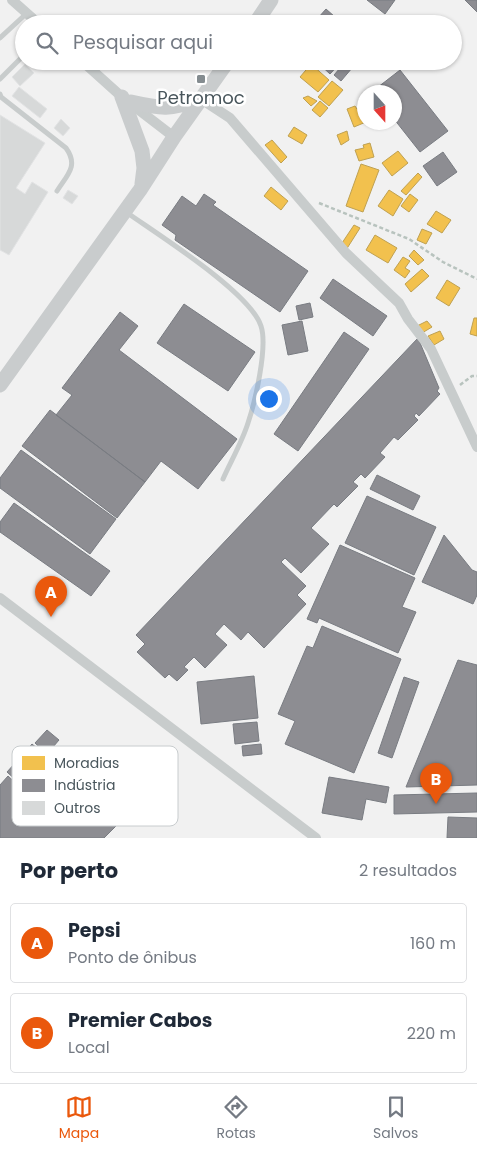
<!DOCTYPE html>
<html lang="pt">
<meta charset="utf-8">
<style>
:root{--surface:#fff;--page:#f2f2f3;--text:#1f2937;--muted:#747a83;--line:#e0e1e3;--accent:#ea580c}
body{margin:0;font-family:Poppins,sans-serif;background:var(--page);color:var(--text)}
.compass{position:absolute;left:357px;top:85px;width:45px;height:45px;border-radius:50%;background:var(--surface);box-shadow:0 1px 4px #0004;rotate:159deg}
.you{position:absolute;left:268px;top:398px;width:18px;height:18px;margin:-12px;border:4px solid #fff;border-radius:50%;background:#1a73e8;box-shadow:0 0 0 8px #1a73e833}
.badge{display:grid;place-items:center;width:32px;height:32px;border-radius:50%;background:var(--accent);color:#fff;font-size:16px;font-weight:700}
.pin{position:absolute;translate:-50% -41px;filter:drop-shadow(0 1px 2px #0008)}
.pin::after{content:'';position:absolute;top:26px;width:18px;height:15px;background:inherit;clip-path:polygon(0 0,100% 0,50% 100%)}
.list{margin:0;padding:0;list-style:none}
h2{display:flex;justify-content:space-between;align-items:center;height:65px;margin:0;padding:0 20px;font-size:21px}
h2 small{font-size:16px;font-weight:400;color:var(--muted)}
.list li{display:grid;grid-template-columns:32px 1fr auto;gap:15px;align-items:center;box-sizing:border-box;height:80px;margin:0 10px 10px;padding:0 10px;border:1px solid var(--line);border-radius:5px}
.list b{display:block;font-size:19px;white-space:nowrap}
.list p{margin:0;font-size:16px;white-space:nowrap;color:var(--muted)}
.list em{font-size:16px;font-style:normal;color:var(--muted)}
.icon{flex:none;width:28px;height:28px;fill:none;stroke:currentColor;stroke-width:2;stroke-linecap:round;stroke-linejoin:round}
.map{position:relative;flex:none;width:477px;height:838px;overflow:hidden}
.search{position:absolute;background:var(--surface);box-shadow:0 1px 4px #0004;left:15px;right:15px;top:15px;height:55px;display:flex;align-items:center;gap:12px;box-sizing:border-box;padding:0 18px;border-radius:28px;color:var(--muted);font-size:19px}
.sheet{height:245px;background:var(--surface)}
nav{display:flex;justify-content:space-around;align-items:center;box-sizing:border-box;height:70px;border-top:1px solid var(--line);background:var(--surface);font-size:14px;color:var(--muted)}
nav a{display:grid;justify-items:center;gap:2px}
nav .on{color:var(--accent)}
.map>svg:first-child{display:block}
</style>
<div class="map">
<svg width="477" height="838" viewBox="0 0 477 838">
<rect width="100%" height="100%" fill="#f1f1f1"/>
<path fill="#f2c14e" stroke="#bfa152" d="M311,64L329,80L318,92L300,77Z
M332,81L343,90L329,106L318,97Z
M308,96L317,101L311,106L303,98Z
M320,101L328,108L320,117L312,110Z
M355,106L357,109L364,107V122H366L354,127L347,109Z
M294,127L307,135L302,144L288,136Z
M347,131L349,140L341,145L337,135Z
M272,140L287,157L281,163L265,145Z
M370,143L374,157L359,161L355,150L364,148L363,145Z
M398,151L408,163L392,176L382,163Z
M361,164L379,170L363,212L346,206Z
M418,173L422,177L406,195L401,191Z
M271,187L288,201L281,210L264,196Z
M389,190L403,199L393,216L378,206Z
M410,194L418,200L409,212L401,206Z
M436,211L451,220L442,233L427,224Z
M354,225L360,228L346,250L340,246Z
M422,229L432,233L426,244L417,240Z
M375,235L397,248L388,263L366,250Z
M414,250L424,260L418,265L409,256Z
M403,257L410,261L405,268L410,271L405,278L394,270Z
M422,269L429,276L411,292L405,284Z
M447,280L460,288L449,306L436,298Z
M474,318H477V336L470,334Z
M427,321L432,327L422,333L417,326Z
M440,331L444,339L434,345L428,336Z"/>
<path fill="#8d8d92" stroke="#797c82" d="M367,0H395L385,14Z
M465,0H477V12Z
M326,9L343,24H324L318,18Z
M316,61H342L330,74Z
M346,61H358L341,81L334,75Z
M400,70L448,131L420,152L394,119V92H374L373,91Z
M443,152L457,172L437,186L423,166Z
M204,194L216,202L213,205L308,271L280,312L175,240L176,235L162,225L182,196L196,206Z
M333,279L387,316L373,336L320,298Z
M310,303L313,317L299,320L296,306Z
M184,304L255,352L228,391L157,343Z
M120,312L138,326L119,350L237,439L198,489L161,461L145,482L56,415L72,395L62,388Z
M302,321L308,351L288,355L282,325Z
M344,332L369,349L298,451L274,434Z
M418,338L439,388L437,391L440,394L419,416L416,413L414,416L418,420L398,440L394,437L380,453L385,457L365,478L361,474L353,482L358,486L337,507L334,504L311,528L329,544L301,573L285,558L281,562L306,586L297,595L306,604L264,648L248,632L241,640L224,624L215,634L227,645L205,668L194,657L184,667L188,670L177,681L169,674L165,678L137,652L145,644L136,635Z
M50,410L145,482L117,518L22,446Z
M21,450L116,519L90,554L0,488V478Z
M377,475L420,496L413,510L370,489Z
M367,496L436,527L414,575L345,543Z
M14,503L110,571L91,596L0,532V522Z
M444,535L472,570L477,572V595L473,604L422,582Z
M340,545L415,578L402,607L416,612L398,653L319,618L317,623L307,619Z
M322,626L401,659L354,773L285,744L295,721L278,714L307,646L313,648Z
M458,660L477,665V785L406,787Z
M254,676L258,718L201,724L197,682Z
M404,677L419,682L392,758L378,753Z
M257,722L259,741L235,744L233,724Z
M47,730L59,740L47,754L35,743Z
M32,744L44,754L19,783L7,772Z
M261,744L262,754L243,756L242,746Z
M53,751L124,818L104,838H0V785L8,776L20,787Z
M329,777L389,787L386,803L366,799L362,820L322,813Z
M477,793V812L394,814V795Z
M448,817L477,818V838H447Z"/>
<path fill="#d7d9d9" stroke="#e2e3e4" d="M25,64L34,73L20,86L12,77Z
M19,87L47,109L40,118L12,96Z
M0,115L45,143L16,188L25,194L32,182L48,192L9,255L0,250Z
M61,119L70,128L63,136L54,128Z
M68,190L78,196L72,204L63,198Z"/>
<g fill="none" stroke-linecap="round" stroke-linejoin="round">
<path stroke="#b8c3be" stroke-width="2.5" stroke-dasharray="4 2.5" stroke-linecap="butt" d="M319,203L409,239L443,262L477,279
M460,385L472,376H477"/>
<path stroke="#c8cccc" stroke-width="5" d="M0,38L27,13
M0,79L24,55
M0,94L1,97L66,148C79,166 67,175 57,191
M126,212C157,234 250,292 261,326C268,347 255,402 248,423C242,442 231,461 223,479"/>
<path stroke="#c8cccc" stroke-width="10" d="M12,0L39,24
M82,61L122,97L174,137
M201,99L230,118L346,253L399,303L408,319L431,349L477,447
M0,598L316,838"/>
<path stroke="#c9cccd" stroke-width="15" d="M255,24L271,0
M122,97L142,151L144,168L142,184
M131,102C162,109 170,110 201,99
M0,385L140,190L174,137L228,61"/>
</g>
<rect fill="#848c90" stroke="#fff" stroke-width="2" x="196" y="74" width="10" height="10" rx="2.5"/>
<g text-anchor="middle" stroke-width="5" stroke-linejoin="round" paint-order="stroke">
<g font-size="18" fill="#49565c" stroke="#fff">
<text x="201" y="104">Petromoc</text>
</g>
</g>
<rect x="12" y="746" width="166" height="80" rx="8" fill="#fff" stroke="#c8ccce" stroke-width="1"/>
<rect x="22" y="756" width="23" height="14" fill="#f2c14e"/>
<rect x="22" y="779" width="23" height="13" fill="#8d8d92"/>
<rect x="22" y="801" width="23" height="14" fill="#d7d9d9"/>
<g font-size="14" fill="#49565c">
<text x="54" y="768">Moradias</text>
<text x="54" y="790">Indústria</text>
<text x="54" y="813">Outros</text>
</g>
</svg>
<svg class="compass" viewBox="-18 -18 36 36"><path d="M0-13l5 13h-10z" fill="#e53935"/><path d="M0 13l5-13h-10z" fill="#747a83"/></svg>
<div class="you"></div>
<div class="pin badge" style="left:51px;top:617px">A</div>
<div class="pin badge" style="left:436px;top:804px">B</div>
<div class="search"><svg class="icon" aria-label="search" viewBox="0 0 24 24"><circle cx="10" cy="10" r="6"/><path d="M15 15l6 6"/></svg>Pesquisar aqui</div>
</div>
<section class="sheet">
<h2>Por perto<small>2 resultados</small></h2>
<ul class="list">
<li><span class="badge">A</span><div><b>Pepsi</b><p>Ponto de ônibus</p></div><em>160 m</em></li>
<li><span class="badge">B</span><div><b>Premier Cabos</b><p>Local</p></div><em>220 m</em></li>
</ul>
</section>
<nav>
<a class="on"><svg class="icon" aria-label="map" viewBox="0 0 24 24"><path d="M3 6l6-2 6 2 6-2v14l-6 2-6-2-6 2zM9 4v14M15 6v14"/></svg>Mapa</a>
<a><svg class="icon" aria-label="directions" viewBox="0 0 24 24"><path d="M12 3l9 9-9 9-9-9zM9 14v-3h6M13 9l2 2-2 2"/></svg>Rotas</a>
<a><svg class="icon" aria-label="saved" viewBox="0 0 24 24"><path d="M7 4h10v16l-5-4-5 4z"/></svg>Salvos</a>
</nav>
